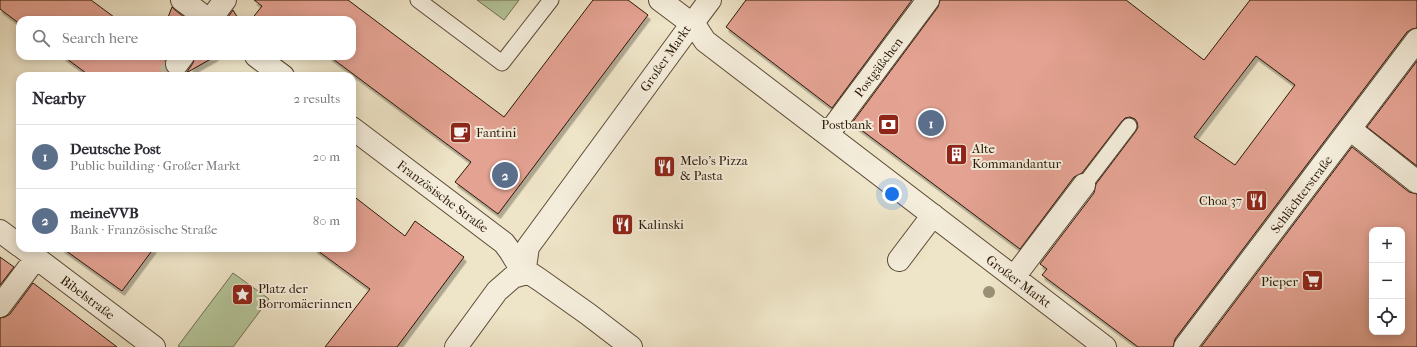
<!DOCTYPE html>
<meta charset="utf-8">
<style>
:root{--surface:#fff;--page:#f2f2f3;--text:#2b2b33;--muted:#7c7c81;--line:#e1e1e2;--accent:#db2777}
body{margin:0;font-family:"IM FELL French Canon",serif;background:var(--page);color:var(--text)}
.controls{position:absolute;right:12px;bottom:12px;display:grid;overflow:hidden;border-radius:8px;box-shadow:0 2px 10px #0003}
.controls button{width:36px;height:36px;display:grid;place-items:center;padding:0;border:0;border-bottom:1px solid var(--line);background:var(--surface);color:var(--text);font:20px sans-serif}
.you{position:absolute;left:892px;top:194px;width:14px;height:14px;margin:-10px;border:3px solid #fff;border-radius:50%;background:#1a73e8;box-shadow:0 0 0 6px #1a73e833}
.badge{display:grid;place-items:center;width:26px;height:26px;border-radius:50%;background:var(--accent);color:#fff;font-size:13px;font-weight:700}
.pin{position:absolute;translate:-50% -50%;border:2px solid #fff;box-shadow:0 1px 4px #0006}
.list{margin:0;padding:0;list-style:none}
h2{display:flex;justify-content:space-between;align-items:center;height:52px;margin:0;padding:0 16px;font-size:17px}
h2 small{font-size:13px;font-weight:400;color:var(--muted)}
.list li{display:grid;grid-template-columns:26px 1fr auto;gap:12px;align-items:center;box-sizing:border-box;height:64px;padding:0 16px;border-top:1px solid var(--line)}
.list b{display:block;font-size:15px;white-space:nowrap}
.list p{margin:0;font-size:13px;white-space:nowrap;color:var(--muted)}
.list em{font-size:13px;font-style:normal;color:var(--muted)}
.icon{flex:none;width:22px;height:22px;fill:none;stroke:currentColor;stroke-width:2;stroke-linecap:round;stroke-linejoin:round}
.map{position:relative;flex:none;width:1417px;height:347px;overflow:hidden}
.search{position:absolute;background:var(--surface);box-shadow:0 2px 10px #0003;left:16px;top:16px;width:340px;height:44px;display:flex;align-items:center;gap:10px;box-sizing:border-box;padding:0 14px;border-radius:12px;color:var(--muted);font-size:15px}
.panel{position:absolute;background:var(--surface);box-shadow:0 2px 10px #0003;left:16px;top:72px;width:340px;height:180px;border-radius:12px}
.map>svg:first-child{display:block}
</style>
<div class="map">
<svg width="1417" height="347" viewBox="0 0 1417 347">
<defs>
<filter id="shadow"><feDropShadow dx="2.5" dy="4.5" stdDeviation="0" flood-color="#0004"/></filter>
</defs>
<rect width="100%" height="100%" fill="#eee4c7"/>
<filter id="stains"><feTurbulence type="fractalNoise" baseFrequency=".005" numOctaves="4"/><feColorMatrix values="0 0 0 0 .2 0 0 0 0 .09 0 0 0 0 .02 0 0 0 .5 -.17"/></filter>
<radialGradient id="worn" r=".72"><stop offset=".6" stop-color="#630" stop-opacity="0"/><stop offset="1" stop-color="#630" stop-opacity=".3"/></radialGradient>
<path fill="#b4c599" stroke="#706e50" d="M477,0H519L504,20Z
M233,273L269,299L233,347H180L178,346Z"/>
<path fill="#e4a292" stroke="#2b1707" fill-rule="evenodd" filter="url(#shadow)" d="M0,0H91L118,20H20V24L0,9Z
M254,0H348L504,117L593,0H628L648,15L498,214L455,182L471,162L329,56H352V20H251L262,6Z
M746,0H912L832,108L726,27Z
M940,0H1126L1204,60L1250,0H1417V28L1412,29L1407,32L1175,339L1173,347H1138L1042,275L1047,269L1040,264L1094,193L1096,184L1136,131L1138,127L1137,122L1135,119L1130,117L1125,118L1122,121L1082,173L1074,177L1020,249L852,123L938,7ZM1256,56L1295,85L1235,165L1194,137Z
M172,7L175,10L188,20H167Z
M233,10L239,20H226Z
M63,56H167L165,62V69L169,74L174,76H90Z
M195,56H216L188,72L193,76H179L182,75L187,72L193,63Z
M1417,61V166L1367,127Z
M1352,147L1409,192L1417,194V347H1201ZM1372,230H1402V332H1372Z
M352,195L405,236L415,221L464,257L397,347H325L370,289L314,248H352Z
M62,248H154L122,291Z
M0,257L14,267L0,285Z
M33,283L66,308L117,347H0V318L5,317L10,314Z"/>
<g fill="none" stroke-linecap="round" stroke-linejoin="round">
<path stroke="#c7bba1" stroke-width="22" stroke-dasharray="22 11" stroke-linecap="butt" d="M167,76L177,64"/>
<defs>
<path id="lane" d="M418,0L502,63L551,0
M1084,185L1129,126"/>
<path id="street" d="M182,0L209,20
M660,0L688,21H692
M210,20L225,0
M692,21L705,41L1105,347
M256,56L283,76
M177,64L183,56
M352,128L504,243L510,251L524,274
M1350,129L1417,182
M828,134L928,0
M0,231L20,246
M23,248L154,347
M899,260L933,215
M524,274L528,247L685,33L692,21L695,20L710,0
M1014,277L1084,185
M0,306L36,258
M456,347L497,291L513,277L524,274H531L540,280L588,314L631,347
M1185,347L1417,40"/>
</defs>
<use href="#lane" stroke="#5c4a37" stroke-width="17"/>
<use href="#street" stroke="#5c4a37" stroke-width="24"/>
<use href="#lane" stroke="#f4eddb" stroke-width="15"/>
<use href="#street" stroke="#f4eddb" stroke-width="22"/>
</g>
<circle fill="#999076" cx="989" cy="292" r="6"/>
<defs>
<symbol id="bank-square" viewBox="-11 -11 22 22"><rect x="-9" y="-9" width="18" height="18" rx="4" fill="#8f2418" stroke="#f4eddb"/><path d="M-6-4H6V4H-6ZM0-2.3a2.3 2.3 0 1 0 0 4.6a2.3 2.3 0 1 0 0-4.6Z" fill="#fff"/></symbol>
<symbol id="cafe-square" viewBox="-11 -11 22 22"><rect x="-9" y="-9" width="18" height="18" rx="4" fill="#8f2418" stroke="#f4eddb"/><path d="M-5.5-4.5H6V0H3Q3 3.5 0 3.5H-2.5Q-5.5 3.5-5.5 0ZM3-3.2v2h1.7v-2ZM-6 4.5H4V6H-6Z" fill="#fff"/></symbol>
<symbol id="building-square" viewBox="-11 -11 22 22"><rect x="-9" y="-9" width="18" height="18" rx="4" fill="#8f2418" stroke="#f4eddb"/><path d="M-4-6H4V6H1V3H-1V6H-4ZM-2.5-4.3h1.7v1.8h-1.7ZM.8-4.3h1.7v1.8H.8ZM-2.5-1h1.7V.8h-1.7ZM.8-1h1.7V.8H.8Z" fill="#fff"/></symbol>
<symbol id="restaurant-square" viewBox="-11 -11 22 22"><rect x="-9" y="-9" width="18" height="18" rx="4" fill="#8f2418" stroke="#f4eddb"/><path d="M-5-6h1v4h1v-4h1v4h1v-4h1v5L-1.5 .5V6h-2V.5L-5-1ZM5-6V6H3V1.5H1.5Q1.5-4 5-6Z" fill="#fff"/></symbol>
<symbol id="supermarket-square" viewBox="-11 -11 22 22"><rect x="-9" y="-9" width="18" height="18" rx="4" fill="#8f2418" stroke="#f4eddb"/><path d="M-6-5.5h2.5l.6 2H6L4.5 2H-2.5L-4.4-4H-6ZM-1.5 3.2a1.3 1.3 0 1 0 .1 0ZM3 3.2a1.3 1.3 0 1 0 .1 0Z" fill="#fff"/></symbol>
<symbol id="sight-square" viewBox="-11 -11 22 22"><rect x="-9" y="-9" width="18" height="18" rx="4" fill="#8f2418" stroke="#f4eddb"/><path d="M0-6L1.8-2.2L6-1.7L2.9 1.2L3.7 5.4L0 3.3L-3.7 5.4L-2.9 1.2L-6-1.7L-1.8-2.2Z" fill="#fff"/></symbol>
</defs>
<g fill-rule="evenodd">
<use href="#bank-square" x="876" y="112" width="25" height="25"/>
<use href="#cafe-square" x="448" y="120" width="25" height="25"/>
<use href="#building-square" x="944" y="142" width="25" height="25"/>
<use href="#restaurant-square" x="652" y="154" width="25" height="25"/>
<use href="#restaurant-square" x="1244" y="188" width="25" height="25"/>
<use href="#restaurant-square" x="610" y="212" width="25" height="25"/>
<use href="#supermarket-square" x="1300" y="268" width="25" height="25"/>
<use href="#sight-square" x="230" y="282" width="25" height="25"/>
</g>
<g text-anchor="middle" stroke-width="4" stroke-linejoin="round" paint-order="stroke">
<g font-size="13" fill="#2b1707" stroke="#f4eddb">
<text transform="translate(665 58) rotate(-55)" y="5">Großer Markt</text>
<text transform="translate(878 67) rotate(-53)" y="5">Postgäßchen</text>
<text transform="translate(1301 194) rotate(-53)" y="5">Schlächterstraße</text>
<text transform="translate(443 196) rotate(37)" y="5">Französische Straße</text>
<text transform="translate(1019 281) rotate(37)" y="5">Großer Markt</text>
<text transform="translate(88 297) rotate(37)" y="5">Bibelstraße</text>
</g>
<g font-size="13" fill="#2b1707" stroke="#f4eddb" text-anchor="start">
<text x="872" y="129" text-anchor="end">Postbank</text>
<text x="476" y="137">Fantini</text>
<text x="972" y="153">Alte<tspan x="972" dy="15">Kommandantur</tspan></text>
<text x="680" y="165">Melo's Pizza<tspan x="680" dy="15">&amp; Pasta</tspan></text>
<text x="1242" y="205" text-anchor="end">Choa 37</text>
<text x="638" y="229">Kalinski</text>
<text x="1298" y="286" text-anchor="end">Pieper</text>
<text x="258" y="293">Platz der<tspan x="258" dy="15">Borromäerinnen</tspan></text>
</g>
</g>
<rect width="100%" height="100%" filter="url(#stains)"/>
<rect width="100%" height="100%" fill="url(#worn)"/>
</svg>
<div class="controls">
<button>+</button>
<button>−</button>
<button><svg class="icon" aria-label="locate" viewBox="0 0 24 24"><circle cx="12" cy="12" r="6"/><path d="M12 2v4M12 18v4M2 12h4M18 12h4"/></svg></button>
</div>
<div class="you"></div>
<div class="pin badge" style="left:931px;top:123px;background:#5c6f8a">1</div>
<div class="pin badge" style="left:505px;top:175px;background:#5c6f8a">2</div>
<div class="search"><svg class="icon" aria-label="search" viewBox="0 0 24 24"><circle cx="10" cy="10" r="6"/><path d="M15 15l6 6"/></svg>Search here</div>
<section class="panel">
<h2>Nearby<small>2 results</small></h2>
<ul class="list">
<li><span class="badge" style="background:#5c6f8a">1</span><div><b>Deutsche Post</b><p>Public building · Großer Markt</p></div><em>20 m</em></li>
<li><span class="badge" style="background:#5c6f8a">2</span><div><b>meineVVB</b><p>Bank · Französische Straße</p></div><em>80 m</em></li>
</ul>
</section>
</div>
